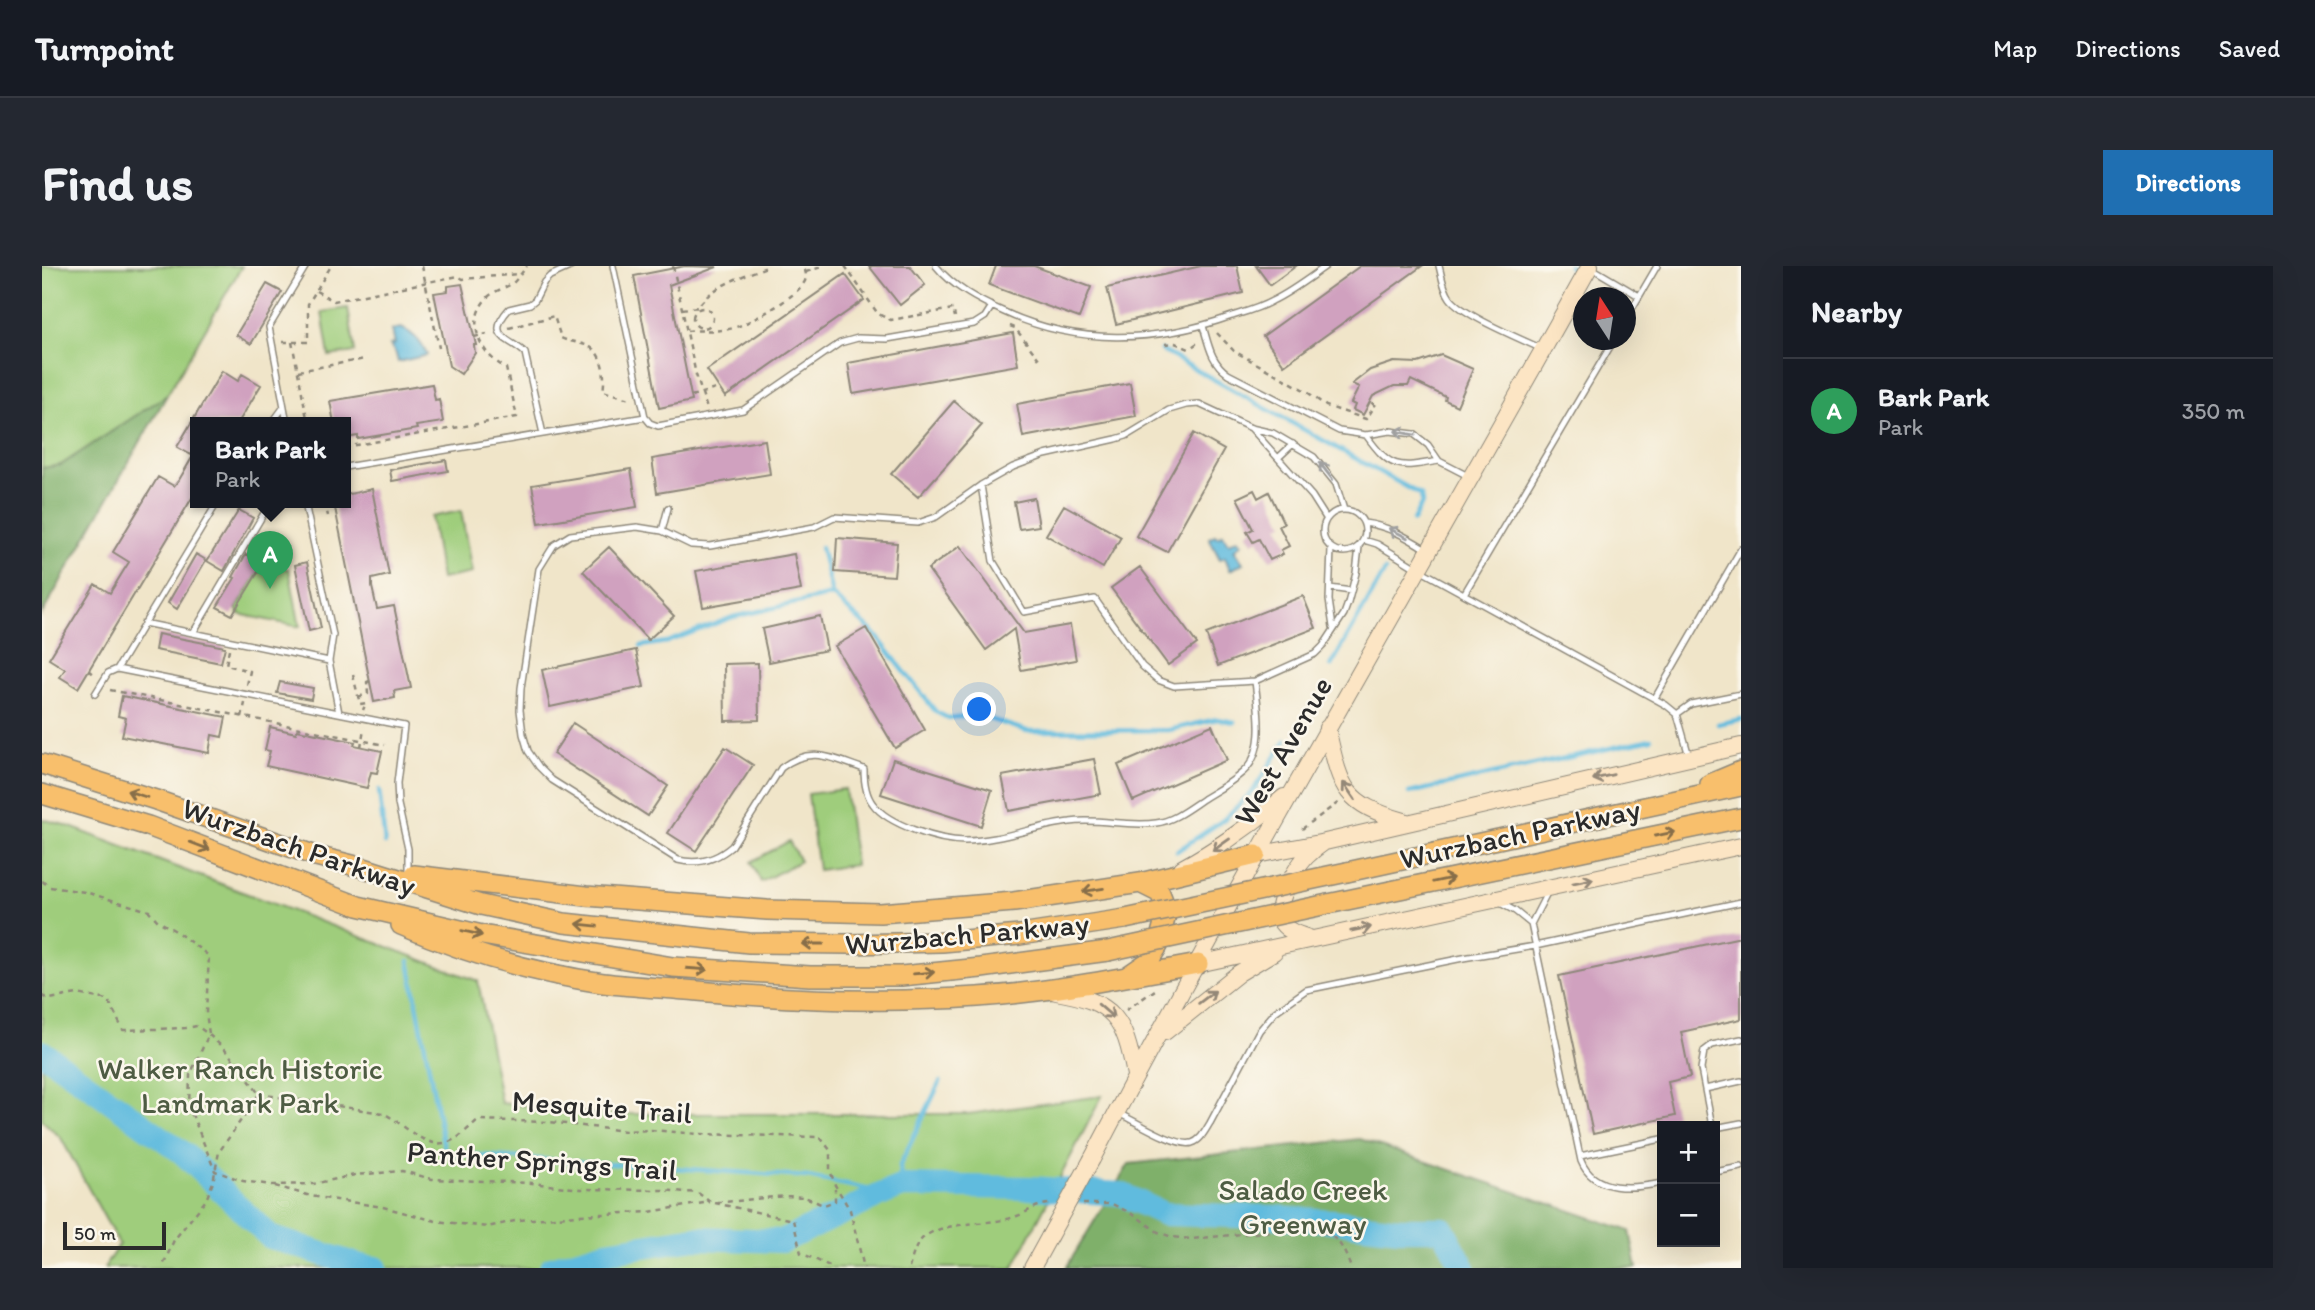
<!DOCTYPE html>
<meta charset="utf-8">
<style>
:root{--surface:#171b24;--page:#242831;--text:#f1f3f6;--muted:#9ea1a6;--line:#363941;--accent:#1f6fb2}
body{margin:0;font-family:Itim,sans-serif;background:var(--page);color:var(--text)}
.controls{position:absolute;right:21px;bottom:21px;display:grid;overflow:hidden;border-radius:0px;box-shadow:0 7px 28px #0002}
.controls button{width:63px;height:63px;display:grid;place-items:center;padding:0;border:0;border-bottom:2px solid var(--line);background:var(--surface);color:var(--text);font:35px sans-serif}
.compass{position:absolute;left:1531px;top:21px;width:63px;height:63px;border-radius:50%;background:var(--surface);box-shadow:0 7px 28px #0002;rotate:348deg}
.scale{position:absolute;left:21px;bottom:18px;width:103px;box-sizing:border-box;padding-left:7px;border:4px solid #2b2b2b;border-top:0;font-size:19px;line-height:24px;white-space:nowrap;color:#2b2b2b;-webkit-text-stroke:5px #fbf7ec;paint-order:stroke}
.you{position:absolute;left:938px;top:444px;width:24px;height:24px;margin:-18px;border:5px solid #fff;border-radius:50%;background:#1a73e8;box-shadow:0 0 0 10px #1a73e833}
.badge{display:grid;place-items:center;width:46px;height:46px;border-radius:50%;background:var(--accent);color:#fff;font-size:23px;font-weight:700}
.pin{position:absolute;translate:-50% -58px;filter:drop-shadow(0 2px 4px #0008)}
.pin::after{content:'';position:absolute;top:37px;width:24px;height:21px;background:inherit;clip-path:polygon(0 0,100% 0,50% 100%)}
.popup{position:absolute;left:148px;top:151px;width:161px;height:91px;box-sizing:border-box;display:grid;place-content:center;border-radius:0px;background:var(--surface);filter:drop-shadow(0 2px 5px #0005);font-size:23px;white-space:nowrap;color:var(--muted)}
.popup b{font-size:26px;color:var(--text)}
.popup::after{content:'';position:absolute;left:50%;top:100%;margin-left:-14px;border:14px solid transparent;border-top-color:var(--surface)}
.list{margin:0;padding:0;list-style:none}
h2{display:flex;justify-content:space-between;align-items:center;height:91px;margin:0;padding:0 28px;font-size:30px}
h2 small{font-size:23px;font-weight:400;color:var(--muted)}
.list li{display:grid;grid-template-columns:46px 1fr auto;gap:21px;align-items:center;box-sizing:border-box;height:105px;padding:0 28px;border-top:2px solid var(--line)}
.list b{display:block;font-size:26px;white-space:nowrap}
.list p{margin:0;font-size:23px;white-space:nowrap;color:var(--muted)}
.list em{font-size:23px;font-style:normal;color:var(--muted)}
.map{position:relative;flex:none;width:1699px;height:1002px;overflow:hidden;border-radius:0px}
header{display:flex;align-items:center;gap:42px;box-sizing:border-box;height:98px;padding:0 35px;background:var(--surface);border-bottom:2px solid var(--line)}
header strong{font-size:33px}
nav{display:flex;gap:38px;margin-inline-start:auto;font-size:24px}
.intro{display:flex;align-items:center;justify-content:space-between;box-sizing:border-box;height:168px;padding:0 42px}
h1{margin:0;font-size:49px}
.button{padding:18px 32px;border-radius:0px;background:var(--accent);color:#fff;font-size:24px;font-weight:700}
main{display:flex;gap:42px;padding:0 42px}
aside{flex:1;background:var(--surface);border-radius:0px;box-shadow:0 7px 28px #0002}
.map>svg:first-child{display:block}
</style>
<header>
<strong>Turnpoint</strong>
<nav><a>Map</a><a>Directions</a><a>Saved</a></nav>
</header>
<div class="intro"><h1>Find us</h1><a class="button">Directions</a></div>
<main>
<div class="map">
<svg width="1699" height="1002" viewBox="0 0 1699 1002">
<rect width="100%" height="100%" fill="#fbf7ec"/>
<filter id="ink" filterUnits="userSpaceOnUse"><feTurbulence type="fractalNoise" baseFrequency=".0143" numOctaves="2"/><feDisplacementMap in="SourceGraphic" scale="14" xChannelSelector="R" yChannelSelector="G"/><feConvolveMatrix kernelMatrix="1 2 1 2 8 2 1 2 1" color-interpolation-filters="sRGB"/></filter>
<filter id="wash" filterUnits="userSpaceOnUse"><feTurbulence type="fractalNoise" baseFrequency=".00686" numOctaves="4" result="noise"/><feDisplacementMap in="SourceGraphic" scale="28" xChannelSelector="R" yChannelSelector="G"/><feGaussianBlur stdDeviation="1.57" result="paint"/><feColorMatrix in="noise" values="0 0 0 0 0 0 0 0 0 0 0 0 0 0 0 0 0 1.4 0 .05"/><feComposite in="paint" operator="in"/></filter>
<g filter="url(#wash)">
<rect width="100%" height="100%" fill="#f0e5c9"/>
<path fill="#9fcd7b" stroke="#657c53" stroke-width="2" d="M0,0H200L125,129L19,199L0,202Z
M306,42L313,86L287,90L280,46Z
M419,245L430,307L399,313L389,251Z
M221,298L247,303L258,361L196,348L198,346L194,343Z
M803,523L813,599L776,604L766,528Z
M0,553L23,559L436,715L459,837L560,848H926L1060,830L971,1002H62L77,978L19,872L0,854Z
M747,575L758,595L719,616L709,596Z"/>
<path fill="#7fb06b" stroke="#556e4b" stroke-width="2" d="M125,129L0,348V202L19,199Z
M1318,873L1588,965L1595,1002H1024L1087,898Z"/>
<path fill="#61bbde" stroke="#467384" stroke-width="2" d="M359,62C371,67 380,77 385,89L356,96L354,88L348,79L353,78L350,64Z
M1181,268L1185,276L1188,277L1195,273L1200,277L1192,284L1201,297L1188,304L1183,291L1178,293L1167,272L1173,269L1176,271Z"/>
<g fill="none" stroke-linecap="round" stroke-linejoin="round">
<path stroke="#61bbde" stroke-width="4.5" d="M1527,0L1529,3
M1554,31V32
M1119,84L1379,229L1380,237L1371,255
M779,281L790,329
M599,380L625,376L691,351L790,329L833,368L894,446L906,452L935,449L985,465L1127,464L1175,453L1193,456
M1289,400L1343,305
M1676,458L1699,453
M337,524L343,577
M1367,527L1609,473
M1135,585L1181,554L1211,525L1244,474
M367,695L403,887L766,911L843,927
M859,921L858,899L898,816"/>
<path stroke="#61bbde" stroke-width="24" d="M0,786L141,887L228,971L315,999L334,1002
M509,1002L564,986L653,972L740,975L843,927L861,920L988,922L1079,928L1122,948L1232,951L1290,955L1357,963H1401L1422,1002"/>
</g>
<g id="blocks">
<path fill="#d0a1bf" d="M643,0L675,1L627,19L650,135L617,142L592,10Z
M827,0H868L883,19L858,39Z
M954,0H992L1049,21L1037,52L947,19Z
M1159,0H1195L1201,27L1074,58L1065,22Z
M1214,0H1254L1228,19Z
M1318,0H1380L1242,99L1221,70Z
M803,8L822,34L683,131L665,104Z
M225,18L240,26L209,78L194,69Z
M420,18L434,79H432L433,87L419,108L407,100L392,27L406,25V20Z
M971,67L976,99L811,128L806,97Z
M1399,89L1431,103L1415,140L1403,134L1404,131L1369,114L1366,120H1352L1331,130L1321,149L1311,144L1313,139L1309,137L1317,121L1310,118L1328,104L1352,96L1376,97Z
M180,105L196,115L200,108L219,119L196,157H153V227L36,422L18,411L23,403L7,393L53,318L68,327L82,304L87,296L71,286L116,211L132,220L137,214L151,190L135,181Z
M1088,117L1094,150L981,171L975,138Z
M390,118L393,134L397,133L401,156L374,160L375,163L316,173V170L303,172V157H292L288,135Z
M912,135L940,159L876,231L849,208Z
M1152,167L1182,184L1125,286L1094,270Z
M723,174L728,208L615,227L610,193Z
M404,194L406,205L350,215L348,204Z
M589,203L595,241L497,257L490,219Z
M330,223L347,309L330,313V321L335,343L352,340L369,422L352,425L353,432L332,436L292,237H303V229Z
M1212,224L1216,232L1227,226L1242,258L1237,260L1247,280L1239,284L1241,288L1228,294L1217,273L1211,276L1205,266L1211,263L1195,232Z
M992,232L997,260L977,263L972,236Z
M1022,239L1079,271L1061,302L1004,269Z
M197,244L211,252L182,305L165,295Z
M795,272L855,277L852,310L793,306Z
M918,280L982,367L1028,359L1034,394L979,404L972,363L944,384L886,303Z
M567,281L632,350L606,374L541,305Z
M154,288L164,294L135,343L126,337Z
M204,288L221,298L190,349L175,341L193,312L191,311Z
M752,288L759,324L661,341L654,305Z
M265,296L279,362L267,365L253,299Z
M1098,301L1155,378L1126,399L1069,322Z
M1261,330L1274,362L1176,400L1164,368Z
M778,350L785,384L727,396L720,363Z
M824,362L883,464L853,482L793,380Z
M116,368L183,381L179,397L113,384Z
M594,384L602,421L508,441L500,404Z
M716,397L717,454L683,455L682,398Z
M238,416L271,422L269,433L235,427Z
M80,430L184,451L180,471L170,469L167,487L80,470L84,452L76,450Z
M531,457L626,520L606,550L511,488Z
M1170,459L1185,494L1091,535L1076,499Z
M228,461L254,467L255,464L313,476L312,479L340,485L335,507L329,506L325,522L224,500L228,485L223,484Z
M683,481L711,499L654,585L626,567Z
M851,493L950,524L939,560L839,528Z
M1052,493L1059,528L967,545L960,510Z
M1699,671V753L1639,766L1648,811L1626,816L1633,850L1551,868L1517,710Z"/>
</g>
</g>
<g filter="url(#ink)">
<use href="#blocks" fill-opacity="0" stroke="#8e887a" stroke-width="2"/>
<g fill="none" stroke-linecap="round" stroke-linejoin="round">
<defs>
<path id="service" d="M571,0L603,151L608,157L616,160L701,144L798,77L816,72L845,73L932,58L943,51L950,40
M894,0C911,21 936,34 960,45C1034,80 1114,77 1190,50C1203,46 1218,42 1230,35C1249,26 1267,12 1284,0
M1397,0C1400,11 1401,22 1408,32C1420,49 1479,73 1500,83
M1548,1L1597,30
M1584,53L1615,0
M1161,60C1167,80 1169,96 1186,108L1297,165L1324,169L1348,165L1372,168L1386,179L1397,195L1426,210
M230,157L241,142
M245,157L227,61L264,0
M1209,162L1270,230L1284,252
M501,168L483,87C469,73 442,71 467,43L488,38L493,34L502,16L508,10L530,0
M1324,169C1349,204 1356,202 1397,195
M1236,192L1251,178
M303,201L603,151
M939,219L951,295L982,346L1053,333L1100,400L1116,414L1132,420L1213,415L1273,388L1281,380L1302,348L1306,337L1314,307L1317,281
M263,237L291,369L287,395L297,447
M1281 265a21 21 0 1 1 42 0a21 21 0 1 1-42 0Z
M1322,257C1346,260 1363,270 1384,283
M620,265L626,242
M1322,274L1335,278L1376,303L1624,439L1635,448L1647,490
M1289,283L1287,334L1291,361
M1288,322L1309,325
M1422,328L1572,74
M102,357L287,395
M151,367L228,237
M75,403L362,460L355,517L356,538L366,583V606
M1213,415C1216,443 1225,485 1201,506C1189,517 1174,525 1161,533C1146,543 1131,555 1114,557C1085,561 1057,552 1028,556C993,560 958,575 923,575C898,575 846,559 831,538C823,528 822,515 822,503C789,492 769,479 739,502L690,580C674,594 657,599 636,594L510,514L497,501L486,485L481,468L478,444L479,422L497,303L512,279L528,269L595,261L620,265L649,279L668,280L772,261L792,251L876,257L894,251L939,219L971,201L1003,189L1074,173L1084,170L1127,144L1144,139L1157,138L1209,162L1231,167L1272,191L1294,218L1302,244
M53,428L66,407L75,403L175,237
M1613,432L1699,283
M1635,448L1649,438L1699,428
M1505,627L1489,658L1539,895C1552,927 1591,923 1620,917
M1458,637L1473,645L1489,658
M1663,823L1699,815
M1078,848C1093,855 1134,881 1150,877C1159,874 1163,865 1168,857L1217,765L1233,746L1264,724L1421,692L1493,680L1699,636
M1670,860L1659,803L1662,785L1670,779L1699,773
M1673,862L1699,857
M1538,890L1620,873
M1673,906L1699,901"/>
<path id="secondary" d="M1285,462C1299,522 1300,537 1362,555
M1214,589L1283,576L1699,480
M1140,602C1177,582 1210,558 1242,531
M1270,673C1259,669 1244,666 1238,654C1232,639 1254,602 1264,591C1269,586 1275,581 1281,577
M1156,698L1699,580
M1014,726C1073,736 1082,752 1093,809
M1123,766L1197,707L1232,686
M1050,893C1208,591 1382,298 1548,0
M990,1002L1007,971"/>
<path id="motorway" d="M0,498L114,534L274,590L322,602L439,639L522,657L707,677L807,678L900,676L978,669L1083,653
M1668,518L1699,505
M0,528L106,560L316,640L440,669L631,701L768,710H859L939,702L1066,685
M1305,606L1699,520
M372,609L544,630L725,644L838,647L972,636L1098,617L1214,589
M1286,638L1699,552
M359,659C423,687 492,707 561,717C593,721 625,722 656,725C749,734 844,737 936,731C1010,726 1083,711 1156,698
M1087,709L1106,696L1116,680L1125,645L1118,627L1098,617"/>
</defs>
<use href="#service" stroke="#8e887a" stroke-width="8"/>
<use href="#secondary" stroke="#8e887a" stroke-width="18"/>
<use href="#motorway" stroke="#8e887a" stroke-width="22"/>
<path stroke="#8e887a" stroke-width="2.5" stroke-dasharray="5 5" stroke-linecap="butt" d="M380,0L397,82
M631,0L654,109L665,143
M803,0L836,48L849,54L911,43L913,51
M764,6L782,0
M274,25L292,35L416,10L421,13L477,8
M651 52a10 10 0 1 1 20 0a10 10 0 1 1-20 0Z
M640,43L656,41C670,19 704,9 727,0
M968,60L973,62L997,93
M467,62L512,50L519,72C527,76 537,76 546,80C561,86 564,111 561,125L588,133
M645,65C661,63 679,67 694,61C710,56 756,30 763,15C765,9 764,5 760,0
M1175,67L1192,85L1264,125L1284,140L1324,153L1333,140L1326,133
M432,71L445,68
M241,76H266V38L289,0
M250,76L266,157
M1123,78L1133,77L1147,83L1154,78L1152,75
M256,105L323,93
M649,130L677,122
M303,181L475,151L464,102C437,88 422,54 447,30C454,24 464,22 471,17C476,12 481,5 485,0
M283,237L286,250
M187,383L184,399L208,405L205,419
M47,404L54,410
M311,409L318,438L324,437L321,444
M68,424L343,479
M316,431L326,428L325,416L328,415
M200,451L203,437
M319,481L322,462
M1260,563L1297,536
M0,615L8,621L43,626L107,645L116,655L132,664L167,690L164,746L167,768L148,809L147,841L173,905L201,915L229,919L271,918L313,909L360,905L390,913L490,917L539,923L620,924L656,927L668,936L751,954L759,987L792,1002
M0,730L8,733L35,728L66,734L81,764L144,762L155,760C182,778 199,803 217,828L177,886L171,916L164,934L132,974L120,1002
M1084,744L1113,724
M217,828L341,847C364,858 386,890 415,872C422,867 429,860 436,854L507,856L583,865L609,864L656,868L778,871L788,884V904L793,919L808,944L822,1002
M233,920L269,930L341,941L394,955L445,961L478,954L537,949L607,946L668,936
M675,936C702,936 734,928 761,931C768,932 775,937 782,939L793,935V923
M1041,938H1070L1094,950L1116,966L1130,971L1150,973L1261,962C1293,966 1298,973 1309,1002
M867,1002C871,990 873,976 885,969C909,954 949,960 975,950C989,945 993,938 1010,938"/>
<use href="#service" stroke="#fff" stroke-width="5"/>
<use href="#secondary" stroke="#fce5c4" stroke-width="16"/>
<use href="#motorway" stroke="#f8bf6c" stroke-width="19"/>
<defs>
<path id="secondary-bridge" d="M1007,971L1050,893"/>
<path id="motorway-bridge" d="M1083,653L1305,606
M1066,685L1286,638"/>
</defs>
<use href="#secondary-bridge" stroke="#8e887a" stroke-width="18" stroke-linecap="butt"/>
<use href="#motorway-bridge" stroke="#8e887a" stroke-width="22" stroke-linecap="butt"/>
<use href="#secondary-bridge" stroke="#fce5c4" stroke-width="16"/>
<use href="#motorway-bridge" stroke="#f8bf6c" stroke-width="19"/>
</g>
<defs><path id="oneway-shaft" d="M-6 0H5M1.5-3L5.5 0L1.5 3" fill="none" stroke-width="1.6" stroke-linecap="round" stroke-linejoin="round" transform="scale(1.75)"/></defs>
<g stroke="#a0a0a0">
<use href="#oneway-shaft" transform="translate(1363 167) rotate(-169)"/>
<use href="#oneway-shaft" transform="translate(1284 205) rotate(-128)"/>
<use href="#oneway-shaft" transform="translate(1356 267) rotate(-153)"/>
</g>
<g stroke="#948878">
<use href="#oneway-shaft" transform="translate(1561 511) rotate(167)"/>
<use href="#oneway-shaft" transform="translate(1307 525) rotate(-125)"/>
<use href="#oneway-shaft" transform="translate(1179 579) rotate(145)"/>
<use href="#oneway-shaft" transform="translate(1541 615) rotate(-12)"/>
<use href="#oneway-shaft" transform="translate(1319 663) rotate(-12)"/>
<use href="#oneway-shaft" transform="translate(1165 731) rotate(-37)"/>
<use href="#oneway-shaft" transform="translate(1064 745) rotate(41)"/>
</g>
<g stroke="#876e48">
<use href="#oneway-shaft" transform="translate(95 528) rotate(-162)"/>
<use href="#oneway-shaft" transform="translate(1623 568) rotate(-12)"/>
<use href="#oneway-shaft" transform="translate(158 580) rotate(21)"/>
<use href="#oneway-shaft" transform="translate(1401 614) rotate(-12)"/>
<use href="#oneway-shaft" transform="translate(1051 624) rotate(171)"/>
<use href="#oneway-shaft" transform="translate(545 659) rotate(-174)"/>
<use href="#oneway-shaft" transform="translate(430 667) rotate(13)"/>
<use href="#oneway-shaft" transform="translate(771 678) rotate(-180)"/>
<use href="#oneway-shaft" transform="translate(655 703) rotate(4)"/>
<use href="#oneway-shaft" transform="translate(882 707) rotate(-5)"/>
</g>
</g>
<g text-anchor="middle" stroke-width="5" stroke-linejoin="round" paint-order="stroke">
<g font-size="30" fill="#2b2b2b" stroke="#fbf7ec">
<text transform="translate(1241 485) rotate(-60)" y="10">West Avenue</text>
<text transform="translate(1478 568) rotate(-12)" y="10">Wurzbach Parkway</text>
<text transform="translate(257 581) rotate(19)" y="10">Wurzbach Parkway</text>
<text transform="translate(925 668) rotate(-5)" y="10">Wurzbach Parkway</text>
<text transform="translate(560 841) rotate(4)" y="10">Mesquite Trail</text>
<text transform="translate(500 895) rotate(4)" y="10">Panther Springs Trail</text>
</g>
<g font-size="30" fill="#4e5c43" stroke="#fbf7ec">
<text x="198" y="813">Walker Ranch Historic<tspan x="198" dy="34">Landmark Park</tspan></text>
<text x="1261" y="934">Salado Creek<tspan x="1261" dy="34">Greenway</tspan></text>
</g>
</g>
</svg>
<div class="controls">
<button>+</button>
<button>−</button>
</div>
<svg class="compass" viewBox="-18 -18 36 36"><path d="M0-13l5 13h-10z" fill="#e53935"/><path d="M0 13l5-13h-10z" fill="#9ea1a6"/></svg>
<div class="scale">50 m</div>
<div class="you"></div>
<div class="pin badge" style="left:228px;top:323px;background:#2e9e5b">A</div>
<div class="popup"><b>Bark Park</b>Park</div>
</div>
<aside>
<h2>Nearby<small></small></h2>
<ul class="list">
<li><span class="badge" style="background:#2e9e5b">A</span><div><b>Bark Park</b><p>Park</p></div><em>350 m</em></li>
</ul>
</aside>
</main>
